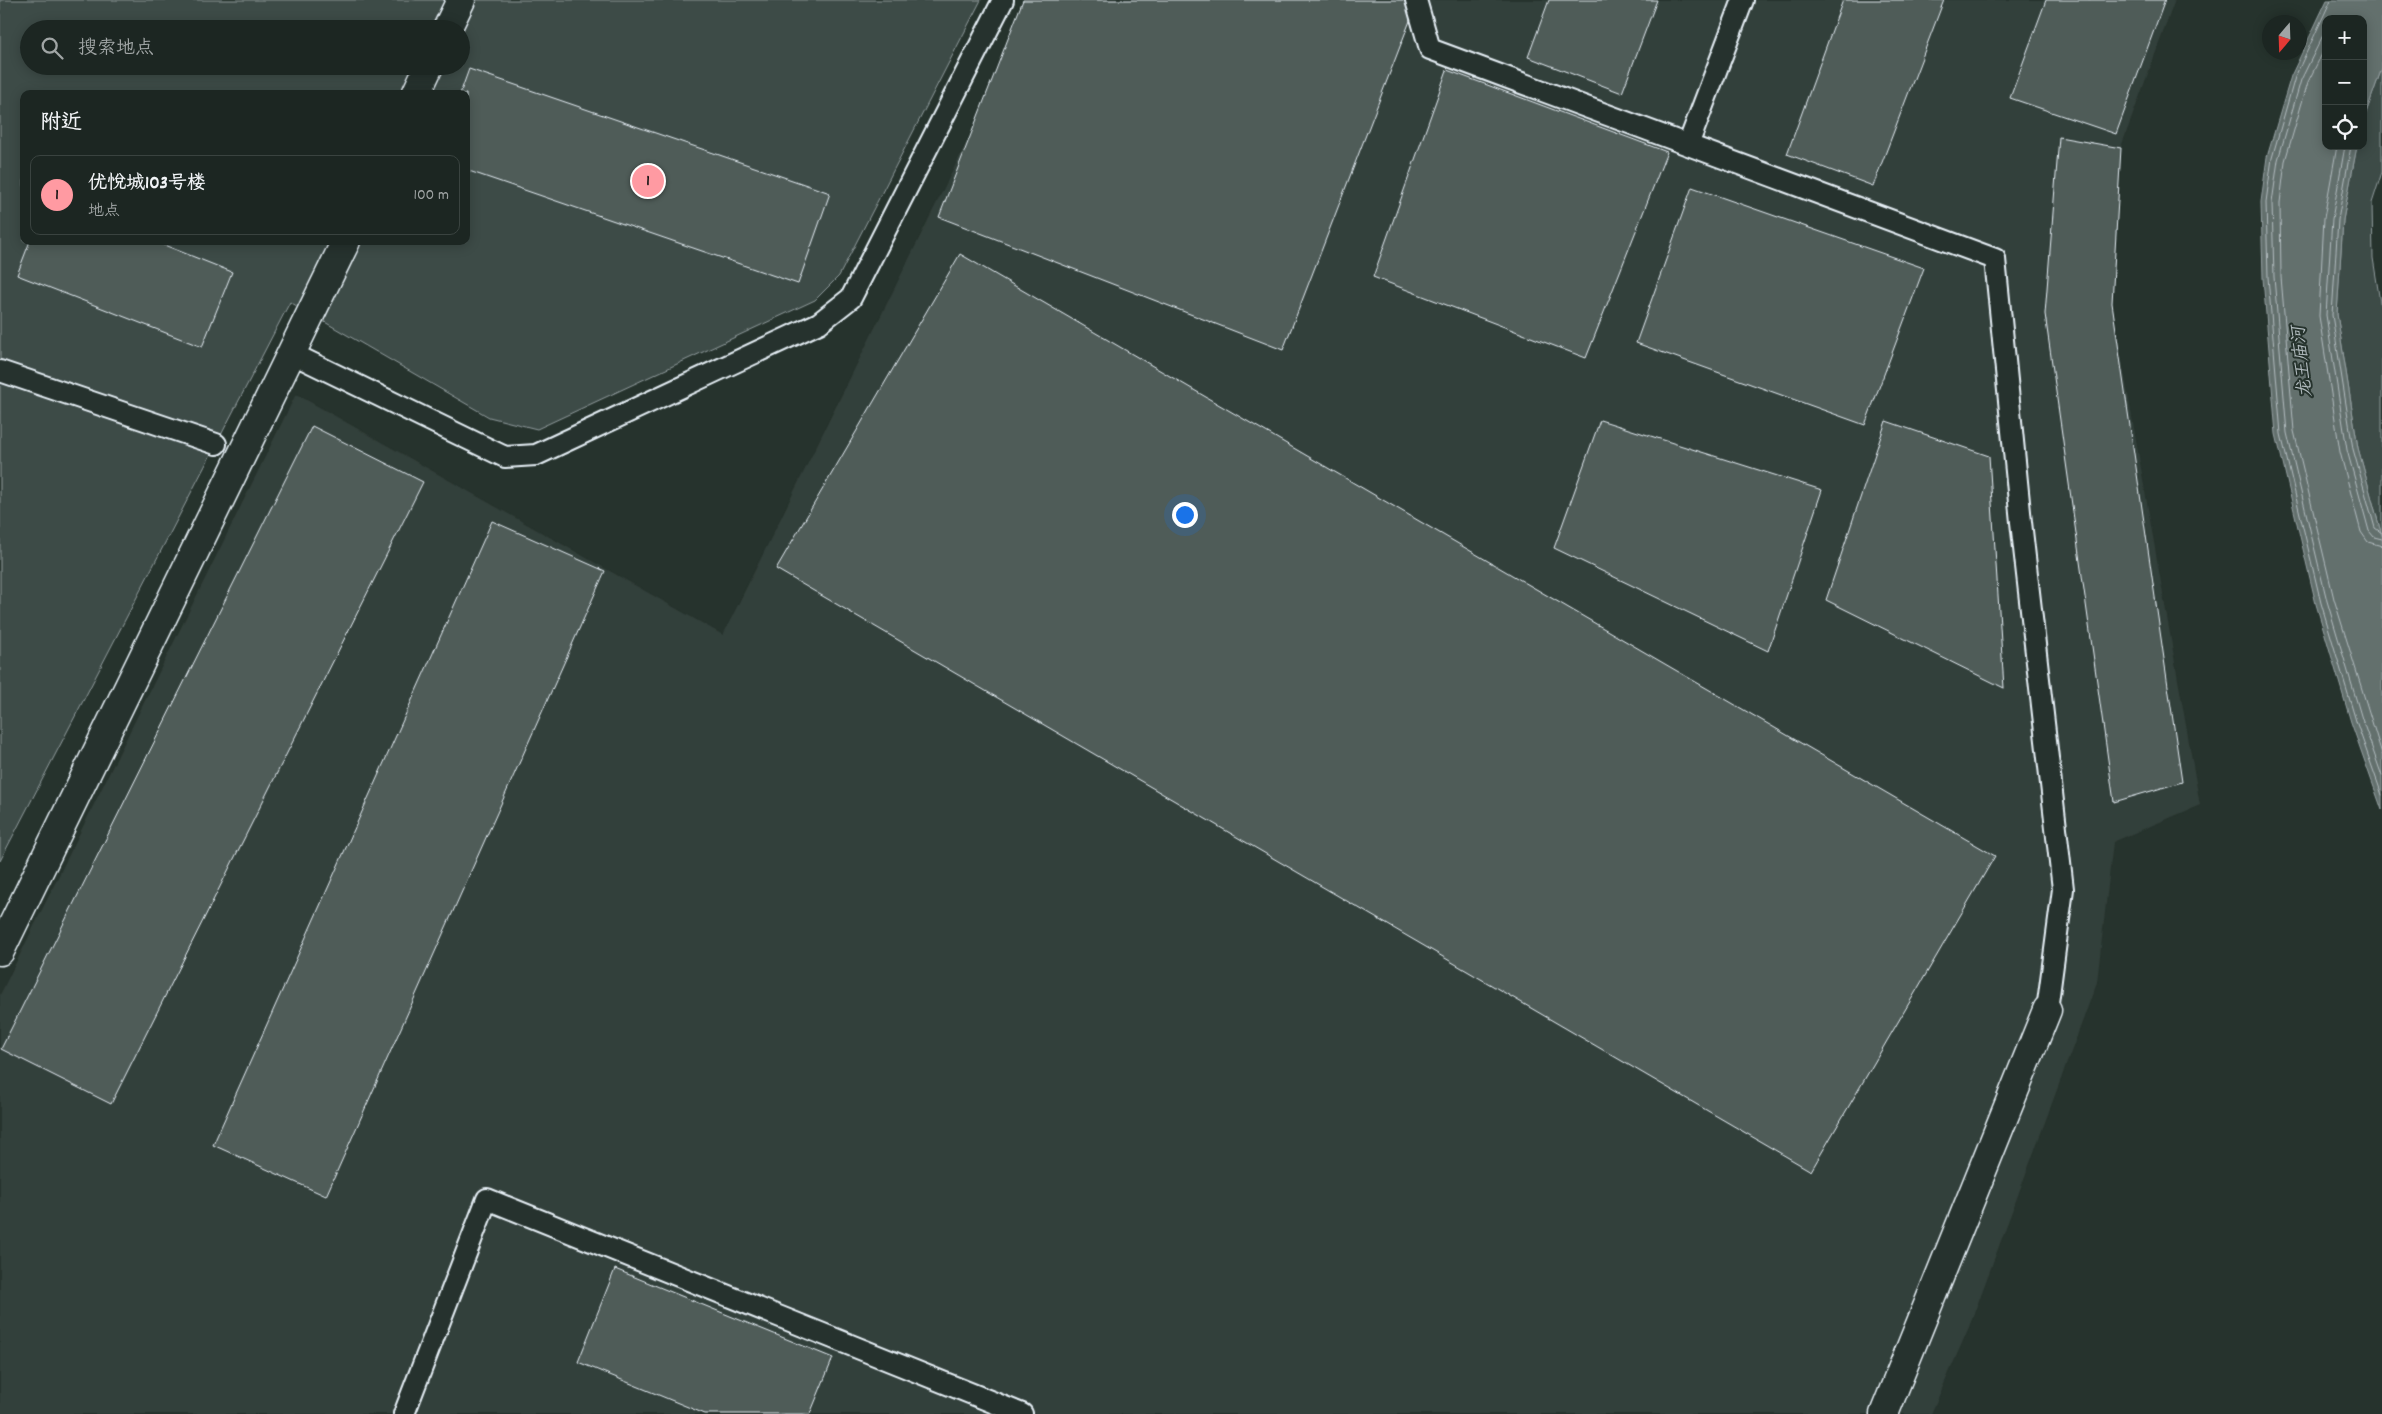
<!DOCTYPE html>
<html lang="zh">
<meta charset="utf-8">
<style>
:root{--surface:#1c2622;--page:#29322f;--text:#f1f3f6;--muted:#a0a5a5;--line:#3a4340;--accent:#ff9aa2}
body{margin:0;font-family:Dekko,"LXGW WenKai TC",sans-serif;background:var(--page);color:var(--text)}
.controls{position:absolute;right:15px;top:15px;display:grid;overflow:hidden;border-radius:10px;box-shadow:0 2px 12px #0003}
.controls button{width:45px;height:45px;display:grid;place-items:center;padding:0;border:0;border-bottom:1px solid var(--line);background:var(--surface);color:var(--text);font:25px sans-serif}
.compass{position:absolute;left:2262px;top:15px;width:45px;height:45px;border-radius:50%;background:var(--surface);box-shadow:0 2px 12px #0003;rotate:199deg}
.you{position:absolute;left:1184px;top:514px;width:18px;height:18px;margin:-12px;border:4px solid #fff;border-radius:50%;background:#1a73e8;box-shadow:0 0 0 8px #1a73e833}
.badge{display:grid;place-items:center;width:32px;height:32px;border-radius:50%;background:var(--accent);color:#111;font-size:16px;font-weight:700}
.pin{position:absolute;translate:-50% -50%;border:2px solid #fff;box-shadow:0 1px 5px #0006}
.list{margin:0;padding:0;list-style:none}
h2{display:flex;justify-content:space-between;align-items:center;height:65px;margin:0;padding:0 20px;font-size:21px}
h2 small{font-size:16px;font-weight:400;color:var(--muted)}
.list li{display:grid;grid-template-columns:32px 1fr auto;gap:15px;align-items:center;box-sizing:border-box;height:80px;margin:0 10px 10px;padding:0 10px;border:1px solid var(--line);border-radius:10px}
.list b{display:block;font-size:19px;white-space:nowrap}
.list p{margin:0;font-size:16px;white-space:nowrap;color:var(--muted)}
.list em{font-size:16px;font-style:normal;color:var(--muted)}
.icon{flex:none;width:28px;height:28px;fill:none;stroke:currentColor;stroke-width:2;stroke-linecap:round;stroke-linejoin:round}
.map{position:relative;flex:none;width:2382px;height:1414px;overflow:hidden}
.search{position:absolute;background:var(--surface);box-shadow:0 2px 12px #0003;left:20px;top:20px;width:450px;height:55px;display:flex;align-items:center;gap:12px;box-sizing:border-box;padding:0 18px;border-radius:28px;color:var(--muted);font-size:19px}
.panel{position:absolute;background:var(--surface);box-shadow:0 2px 12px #0003;left:20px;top:90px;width:450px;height:155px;border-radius:10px}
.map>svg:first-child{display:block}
</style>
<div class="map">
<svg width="2382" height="1414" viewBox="0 0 2382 1414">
<rect width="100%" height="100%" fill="#26332d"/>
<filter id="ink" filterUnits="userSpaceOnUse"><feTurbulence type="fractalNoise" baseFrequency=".02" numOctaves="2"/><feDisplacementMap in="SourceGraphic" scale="10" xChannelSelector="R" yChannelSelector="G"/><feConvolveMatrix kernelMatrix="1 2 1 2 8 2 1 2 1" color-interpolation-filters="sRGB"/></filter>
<g filter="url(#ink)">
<path fill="#333f3a" d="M1037,0H2175L2121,147L2112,303L2200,805L2113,842L2097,982L1969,1327L1931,1414H0V995L296,394L723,635Z"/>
<path fill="#3e4b47" stroke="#939ea0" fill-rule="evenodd" d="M0,0H981L839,276L815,300L537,429L489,417L290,302L0,861ZM29,29H461V66H29ZM24,94H466V241H24Z
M2382,68V172L2372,203L2373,258L2382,315V536L2358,448L2337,314L2343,220L2357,146H2363V121Z"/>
<path fill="#636f6d" stroke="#98a3a5" d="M2327,0H2382V68L2363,121V19H2326V146H2357L2343,220L2337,314L2358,448L2382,536V810L2351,722L2316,604L2276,434L2263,278L2261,202L2267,157L2291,76Z"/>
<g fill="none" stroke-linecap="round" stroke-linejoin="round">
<path stroke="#b3bdc0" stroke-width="1" d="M2331,0L2295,77L2272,158L2266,202L2268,277L2281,434L2321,603L2356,721L2382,795
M2326,29L2301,80L2278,160L2272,203L2274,277L2287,433L2327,601L2362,719L2382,776
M2326,46L2308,82L2285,161L2280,203L2281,277L2294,431L2334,599L2382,754
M2337,146L2324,218L2319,316L2340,452L2361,532L2368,542L2382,546
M2345,146L2332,219L2326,315L2347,450L2369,531L2374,537L2382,539
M2351,146L2338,220L2332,315L2353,449L2375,528L2382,533"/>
</g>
<path fill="#505c59" stroke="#e8f1f8" d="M1023,0H1418L1283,350L939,217Z
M1549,0H1657L1622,93L1528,57Z
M1843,0H1944L1873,186L1787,154Z
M2046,0H2165L2116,134L2010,98Z
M469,69L830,193L798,284L466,170V94H460Z
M1447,70L1667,152L1586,358L1373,277Z
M2059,137L2121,148L2112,303L2182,782L2114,802L2045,314Z
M1692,187L1924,268L1865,425L1636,343Z
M30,241H154L232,272L202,347L17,275Z
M960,254L1995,856L1811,1171L776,569Z
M1600,420L1822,490L1768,651L1554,548Z
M1886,421L1989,456L2004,688L1826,600Z
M312,426L423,482L111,1104L1,1049Z
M492,521L605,571L326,1196L213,1145Z
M615,1269L833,1358L810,1414H705L578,1362Z"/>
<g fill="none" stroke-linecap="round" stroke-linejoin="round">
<defs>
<path id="lane" d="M1416,0L1430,49L1995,259L2021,522L2063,889L2047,1010
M1688,145L1743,0
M293,354L505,457L536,455L819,323L851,298L1003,0
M0,371L216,444
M404,1414L487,1199L1022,1414"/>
<path id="street" d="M447,29L461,0
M416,94L429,66
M0,951L346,241
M1884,1414L2047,1010"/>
</defs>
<use href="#lane" stroke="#e8f1f8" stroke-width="24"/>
<use href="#street" stroke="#e8f1f8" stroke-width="31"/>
<use href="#lane" stroke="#26332d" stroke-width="20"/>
<use href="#street" stroke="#26332d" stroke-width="28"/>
</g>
</g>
<g text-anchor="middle" stroke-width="4" stroke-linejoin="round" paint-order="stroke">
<g font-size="18" font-style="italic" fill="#b3bdc0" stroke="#26332d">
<text transform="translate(2301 362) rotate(-96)" y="6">龙王庙河</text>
</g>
</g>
</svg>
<div class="controls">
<button>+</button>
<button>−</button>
<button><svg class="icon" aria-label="locate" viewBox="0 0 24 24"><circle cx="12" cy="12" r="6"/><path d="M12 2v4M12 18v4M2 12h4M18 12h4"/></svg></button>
</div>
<svg class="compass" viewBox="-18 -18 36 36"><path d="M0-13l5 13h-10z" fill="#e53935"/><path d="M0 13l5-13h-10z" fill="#a0a5a5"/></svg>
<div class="you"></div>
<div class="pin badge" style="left:648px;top:181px">1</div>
<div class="search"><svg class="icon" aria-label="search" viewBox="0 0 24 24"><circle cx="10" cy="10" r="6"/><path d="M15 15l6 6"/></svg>搜索地点</div>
<section class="panel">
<h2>附近<small></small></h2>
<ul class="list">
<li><span class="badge">1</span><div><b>优悦城103号楼</b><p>地点</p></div><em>100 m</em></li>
</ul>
</section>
</div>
